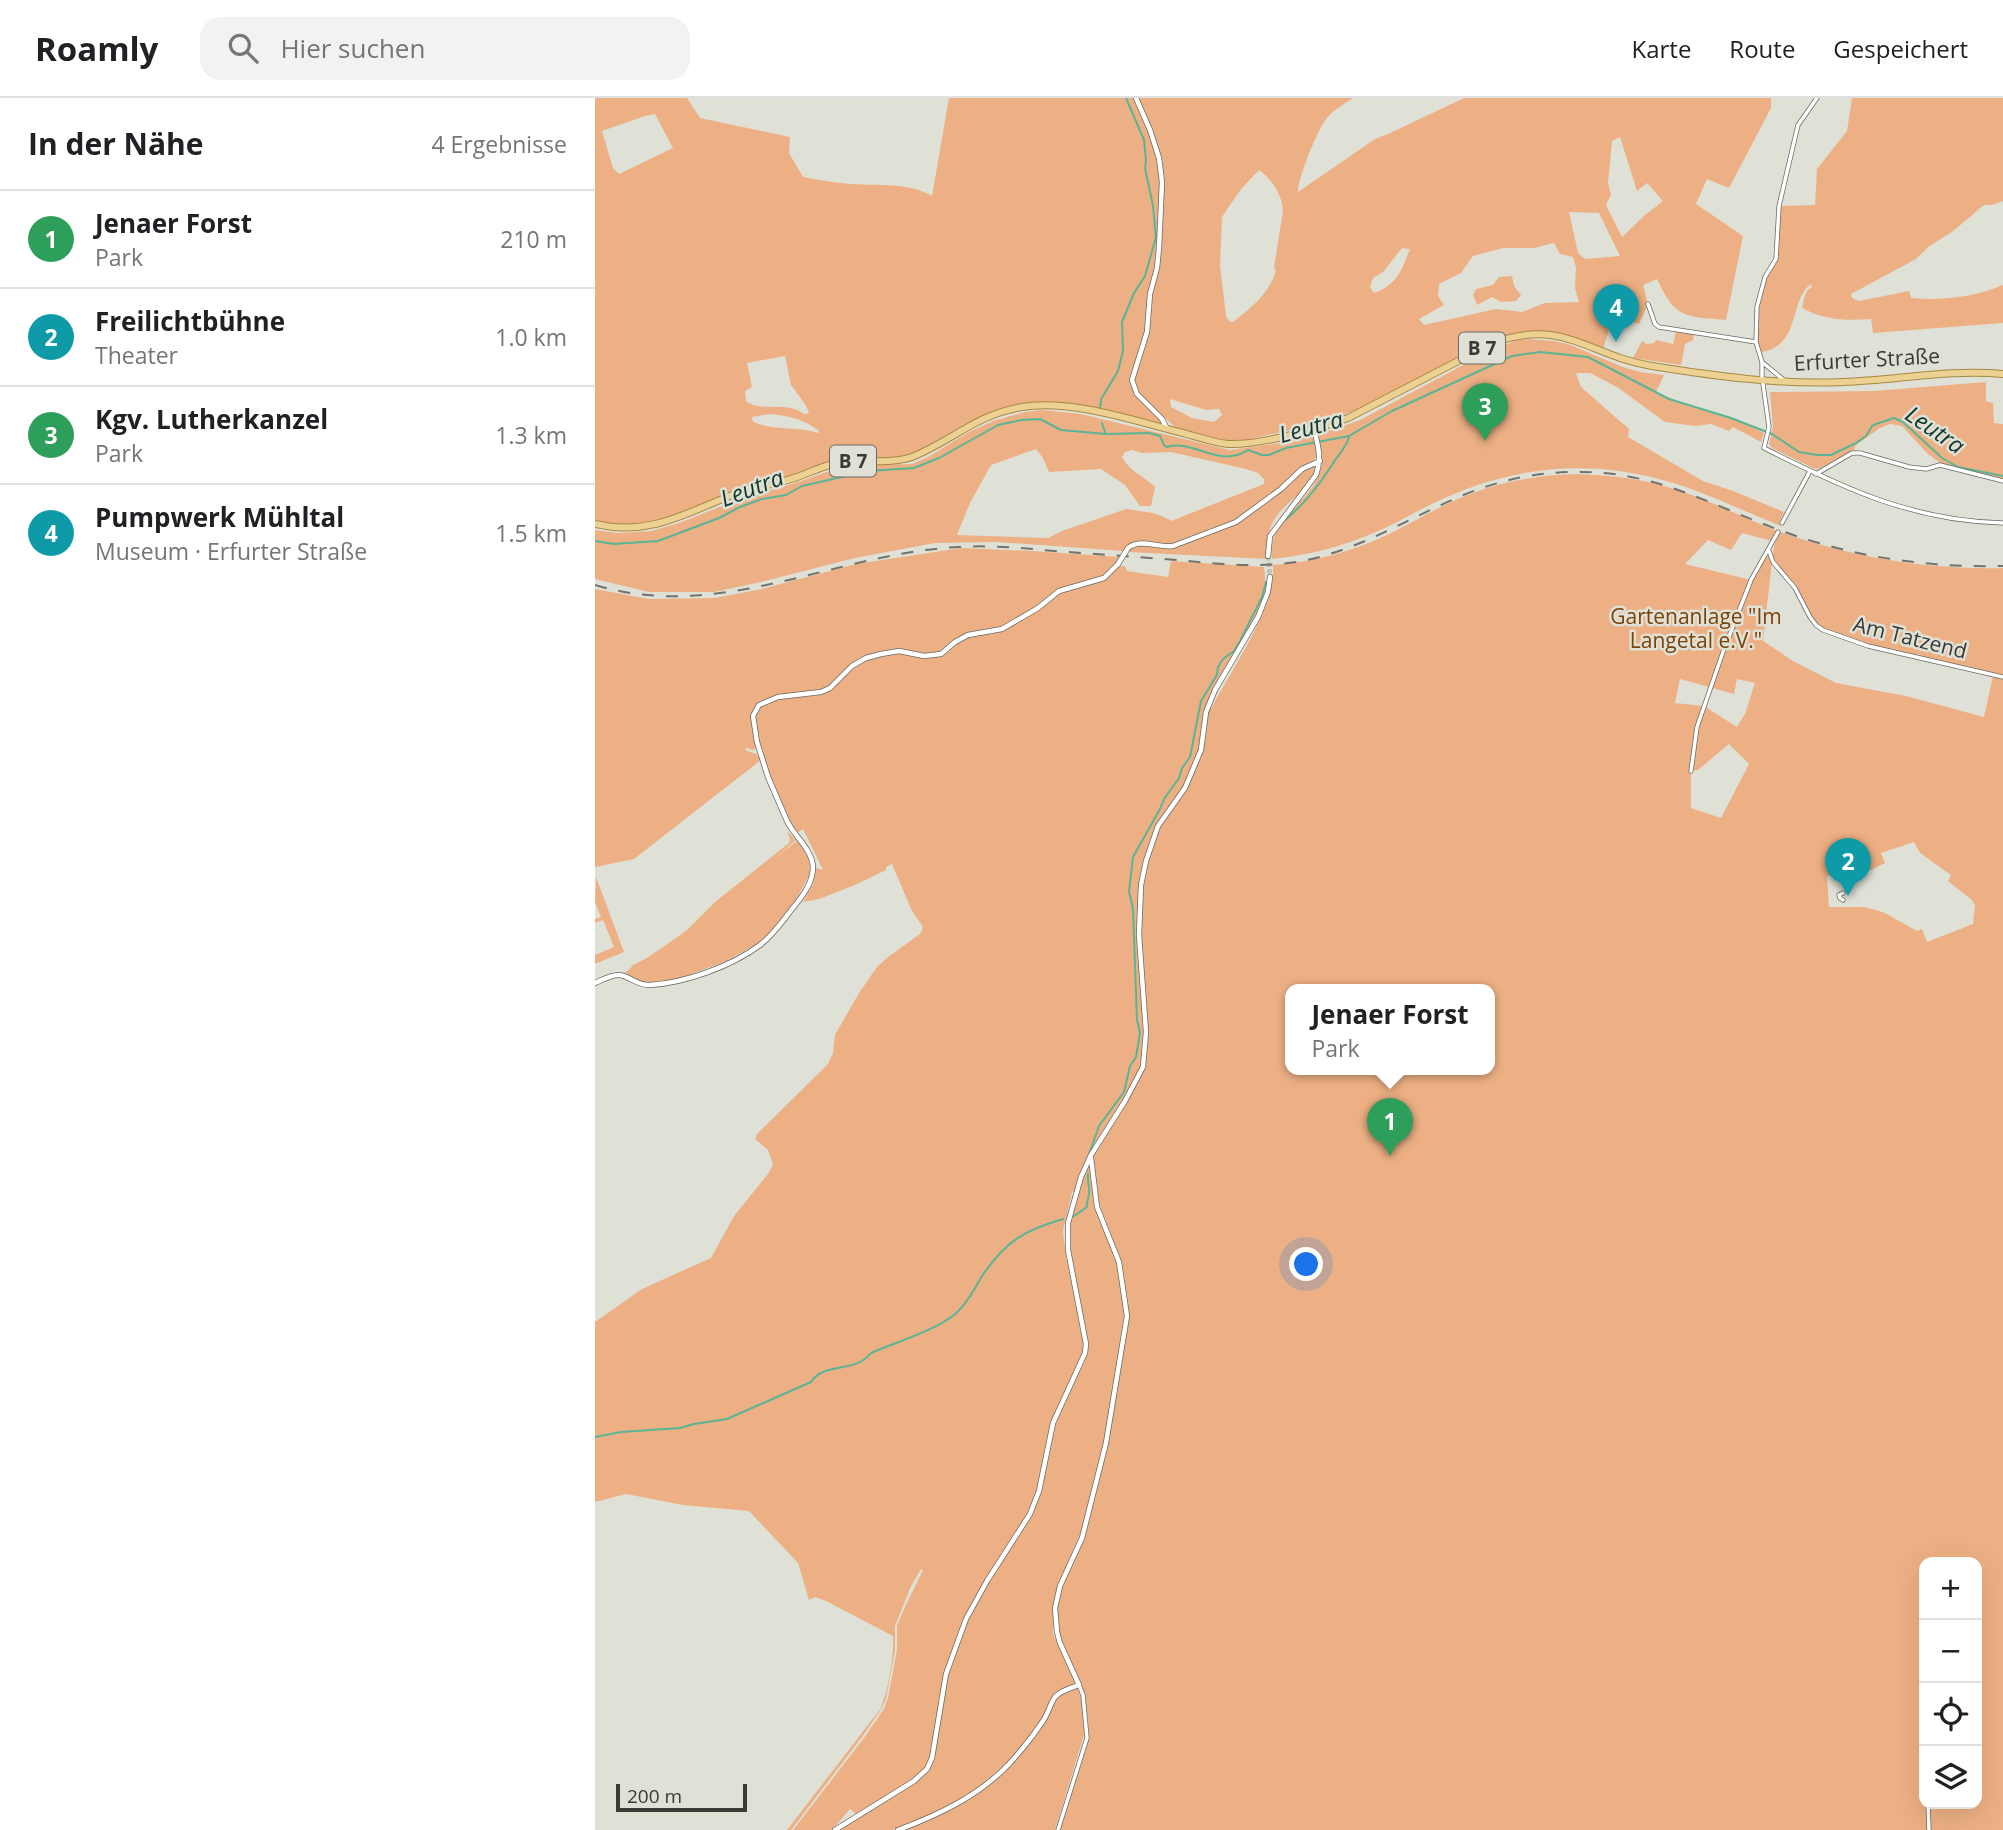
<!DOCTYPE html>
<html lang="de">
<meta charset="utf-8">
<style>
:root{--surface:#fff;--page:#f2f2f2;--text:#202124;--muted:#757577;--line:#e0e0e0;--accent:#db2777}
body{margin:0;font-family:"Open Sans",sans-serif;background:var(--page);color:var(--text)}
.controls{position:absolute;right:21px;bottom:21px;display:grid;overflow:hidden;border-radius:14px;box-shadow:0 7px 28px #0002}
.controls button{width:63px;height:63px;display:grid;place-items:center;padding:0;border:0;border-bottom:2px solid var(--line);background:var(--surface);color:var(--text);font:35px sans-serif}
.scale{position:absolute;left:21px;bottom:18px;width:131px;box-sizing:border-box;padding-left:7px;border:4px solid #393936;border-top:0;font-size:19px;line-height:24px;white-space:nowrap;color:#393936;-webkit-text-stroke:5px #dfe1d7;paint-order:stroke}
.you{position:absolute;left:712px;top:1167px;width:24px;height:24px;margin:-18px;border:5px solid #fff;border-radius:50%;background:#1a73e8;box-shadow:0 0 0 10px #1a73e833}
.badge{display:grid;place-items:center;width:46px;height:46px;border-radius:50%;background:var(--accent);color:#fff;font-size:23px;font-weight:700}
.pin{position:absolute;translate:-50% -58px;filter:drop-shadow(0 2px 4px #0008)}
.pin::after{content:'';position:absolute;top:37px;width:24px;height:21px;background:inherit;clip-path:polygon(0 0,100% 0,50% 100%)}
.popup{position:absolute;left:690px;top:886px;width:210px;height:91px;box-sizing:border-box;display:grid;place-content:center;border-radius:14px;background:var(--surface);filter:drop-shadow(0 2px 5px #0005);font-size:23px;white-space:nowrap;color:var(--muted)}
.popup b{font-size:26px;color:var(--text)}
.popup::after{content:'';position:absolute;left:50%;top:100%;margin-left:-14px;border:14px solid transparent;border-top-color:var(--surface)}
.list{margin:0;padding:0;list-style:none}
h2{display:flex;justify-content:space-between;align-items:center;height:91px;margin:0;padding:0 28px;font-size:30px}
h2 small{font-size:23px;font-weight:400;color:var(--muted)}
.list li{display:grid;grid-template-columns:46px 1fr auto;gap:21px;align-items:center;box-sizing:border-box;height:98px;padding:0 28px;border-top:2px solid var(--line)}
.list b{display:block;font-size:26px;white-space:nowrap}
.list p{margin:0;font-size:23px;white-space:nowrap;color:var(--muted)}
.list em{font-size:23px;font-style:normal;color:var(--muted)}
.icon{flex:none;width:38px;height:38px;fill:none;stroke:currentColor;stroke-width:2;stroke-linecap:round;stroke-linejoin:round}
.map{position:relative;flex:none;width:1408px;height:1732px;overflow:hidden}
header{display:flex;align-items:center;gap:42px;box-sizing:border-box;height:98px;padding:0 35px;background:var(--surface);border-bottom:2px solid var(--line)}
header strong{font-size:33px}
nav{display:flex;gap:38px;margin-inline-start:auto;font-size:24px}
.search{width:490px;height:63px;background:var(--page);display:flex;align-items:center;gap:18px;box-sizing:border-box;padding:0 24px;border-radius:21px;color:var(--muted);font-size:26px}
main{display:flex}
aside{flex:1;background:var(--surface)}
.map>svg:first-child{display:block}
</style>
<header>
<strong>Roamly</strong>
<div class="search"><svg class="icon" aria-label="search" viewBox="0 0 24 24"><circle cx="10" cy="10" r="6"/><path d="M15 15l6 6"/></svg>Hier suchen</div>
<nav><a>Karte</a><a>Route</a><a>Gespeichert</a></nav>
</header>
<main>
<aside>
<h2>In der Nähe<small>4 Ergebnisse</small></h2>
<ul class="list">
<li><span class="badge" style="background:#2e9e5b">1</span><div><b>Jenaer Forst</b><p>Park</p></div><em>210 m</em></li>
<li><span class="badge" style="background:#0f9aa8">2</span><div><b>Freilichtbühne</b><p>Theater</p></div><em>1.0 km</em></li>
<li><span class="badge" style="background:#2e9e5b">3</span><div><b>Kgv. Lutherkanzel</b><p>Park</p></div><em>1.3 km</em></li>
<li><span class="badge" style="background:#0f9aa8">4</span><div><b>Pumpwerk Mühltal</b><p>Museum · Erfurter Straße</p></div><em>1.5 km</em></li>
</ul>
</aside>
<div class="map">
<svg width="1408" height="1732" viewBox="0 0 1408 1732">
<rect width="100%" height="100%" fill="#dfe1d7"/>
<path fill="#edb084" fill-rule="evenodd" d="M0,0H92L105,20L195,39L194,55L208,79C224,82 240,85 257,86C283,88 313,84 337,98L354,0H758C749,6 738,12 731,21C722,33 703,80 703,94L780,41L793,36L869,0H1176V10L1134,90L1112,81L1101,106L1148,138L1131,222C1108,219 1086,223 1072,200C1068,194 1065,187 1062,181L1048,187L1053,206L1044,226L1018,219L1008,251C965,234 942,229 896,243L787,300L759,313L717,327L650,342H623L581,330L546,298L543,301L564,320L569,328L468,307L395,315L368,327L327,351L307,359L249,362L83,418C56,425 28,430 0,422ZM60,16L78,50L24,76L18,70L7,33L50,18ZM1025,39L1042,93L1052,85L1068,103L1049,118L1027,139L1011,107L1016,97L1013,85L1017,43ZM664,72C677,81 687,97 688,113L679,170L681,172C675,195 656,210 638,224L634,223L631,218L625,168L627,119L646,91ZM974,114L1004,115L1025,158L990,161L983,155ZM959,145L965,156L978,159L981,170L980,190L984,204L950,205L927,214L901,211L829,227L824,221L849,207L843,198L844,186L866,175L878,158L908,150H939ZM807,150L815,151C806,173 803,186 779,195L775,189L778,180L788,174ZM190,258L196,287L210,306L214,315L209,316C192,302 165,315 151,303L150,293L157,289L152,265ZM575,301L611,312L624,311L627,317L619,324L597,320L576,309ZM175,316C194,318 209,321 224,333L223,335C200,328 179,333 158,324L157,319Z
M1257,0H1408V103L1397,107H1389L1357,134L1333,149L1321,161L1256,196L1257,200L1264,203L1314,193L1316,200C1347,203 1380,199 1408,187V225L1278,235L1276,221C1251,223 1229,222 1207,210C1209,202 1209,193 1217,189L1216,186C1193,203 1207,247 1166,254L1161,244L1166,192L1170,179L1181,161L1184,108L1220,107L1222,71L1252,33Z
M917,178L919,188L926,197L921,203L906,204L897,199L882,207L878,197L881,191L898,187L904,179Z
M1081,233L1099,236L1098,242L1090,246L1086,267L1038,260L1047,243L1052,246L1059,245L1061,242L1078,246Z
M934,241L958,243L973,246L1028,269L1045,274L1069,277L1061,294C1096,311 1135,316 1169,335L1166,344L1138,329L1134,333L1116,326L1100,328L1070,324L1022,289L995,275H981L986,289L1034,331L1033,339L1108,383L1138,393L1189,414L1184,425L1186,428C1143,411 1100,389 1056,379C986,362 917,370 852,399C831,408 811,420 790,430C753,447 717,457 677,461C672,424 707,410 722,381C730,367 727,351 723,337L765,322L900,250L923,242Z
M1391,284V303L1398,305L1399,325L1408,326V382L1345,365L1333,356L1307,328L1295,326L1285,330L1261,347L1258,354L1223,371L1218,370L1177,350L1174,346L1178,330L1175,294L1279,293Z
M447,312L486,316L635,352L687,345L718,338L722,357C719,364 712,366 706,371C683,390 661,416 632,427C622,430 615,427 608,436C598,440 586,447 576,447C557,448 543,436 529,453L402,444L340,445L260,460L166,484L119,494H54L0,481V432L23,435L56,433L84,425L147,400L197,386L240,371L265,367L317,366L335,358L372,335L398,323L430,314ZM441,351L448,360L454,374L506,371L530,387L545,408H556L560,389C549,378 534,373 527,359L530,354L537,352L547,355L576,354L651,371L663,375L669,381V386L576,423L569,419L558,415L531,411L467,433L453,440L362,437L375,405L396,367Z
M722,366C717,394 686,404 676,428C672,439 673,450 672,461L533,454L536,449L550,447L573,450L637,427L708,372Z
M983,376C1007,377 1030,379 1054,384C1098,394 1140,416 1182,433L1177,443L1147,435L1136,452L1113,442L1090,466L1156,482L1166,463L1174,458L1177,464L1168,543L1198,563L1241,585L1311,598L1389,619L1398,578L1408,580V1732H464L493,1640V1623L490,1597L473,1559L464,1533L462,1514L467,1488L492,1430L513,1347L534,1218L527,1164L505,1108L501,1091H498L500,1109L523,1164L529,1217L509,1345L488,1429L463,1488L459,1509L458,1536L481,1586L467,1591L459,1597L447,1621L426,1649L410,1667L383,1690L335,1718L297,1732H242L321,1684L334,1672L339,1660L352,1576L372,1522L393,1484L436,1417L446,1394L460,1325L469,1302L490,1263L492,1246L490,1236L471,1140L473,1125L483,1093L477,1094L468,1133L471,1159L489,1245V1255L457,1325L443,1393L433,1416L391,1482L370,1521L349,1576L335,1660L331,1670L318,1682L261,1716L255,1711L237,1732H198L269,1640L289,1611L293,1600L302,1552V1528L310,1509L328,1472L326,1471L316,1488L300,1528V1553L291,1601L287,1610L267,1639L196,1732H192L286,1610C294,1588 299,1561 298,1538L231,1503L220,1499L214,1502L203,1465L154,1413L88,1407L31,1396L0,1404V1224L47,1191L116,1160L139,1118L173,1076L178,1066L173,1052L160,1041L162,1036L233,966L238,955L240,937L264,895L282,869L293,859L325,836L328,829L317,813L297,766L291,769V772L260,787L224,801L208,804L218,786L221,770L228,772L208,731L201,736C189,720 152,628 162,612C173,595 211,602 228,595C246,588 255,568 274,561C284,558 295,554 305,555C318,556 330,561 342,559C354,558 361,543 372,539C384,534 397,537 409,531C413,529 417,525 422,522C429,518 438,516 445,510C452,504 458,497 466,494C489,483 503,489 523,468H530L532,473L573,479L576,463L669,469C670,477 671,487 669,496C662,531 627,573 611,607L617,609C637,570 681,510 678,467C720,464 759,453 796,435C824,421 850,405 878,395C912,382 947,377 983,376ZM1085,581L1139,596L1142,581L1160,585L1150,616L1142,629L1109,608L1080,605ZM1134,646L1154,666L1126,720L1096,710V673L1103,672ZM1319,744L1325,755L1356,777L1353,783L1377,802L1380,807L1378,826L1332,844L1327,831L1322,833L1290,815L1270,809H1234L1232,778L1269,775L1290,765L1286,755ZM695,892H895V972H695ZM1329,1464H1382V1706H1329Z
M1185,434C1258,459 1331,472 1408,470V578L1357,565L1328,561L1324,556L1317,558C1293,552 1236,541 1220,523C1211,512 1207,497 1198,485C1180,462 1170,465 1185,434Z
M366,450L437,453L525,459L508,478L473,488L438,512L421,520L406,530L380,534L346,555L330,556L304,551L286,554L270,559L234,589L225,593L183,598L168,603L160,609L156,618L161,650L158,652L151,650L150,652L161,656L166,662L39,761L0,769V491L54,501L120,500L167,491L261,466Z
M192,733L201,742L180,760L202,743L211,754L214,762L215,776L200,803L171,839L162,846L129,864L85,880L49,886L30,875L38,868L34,869L52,860L91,833L120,804L194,745L195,741Z
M1,779L29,854L0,866V857L19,849L8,822L0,825V821L6,819L0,804Z
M482,1590L486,1598L490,1634L460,1732H309C347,1717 385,1698 414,1669C428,1655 440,1639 450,1622C454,1615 457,1605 463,1599C468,1593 475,1592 482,1590Z"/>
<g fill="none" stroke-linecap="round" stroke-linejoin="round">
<path stroke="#59b596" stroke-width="2" d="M505,311L506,301L523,273L528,253L527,224L539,195L550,178L561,139L558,108L550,70L551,62L549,42L531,0
M507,325L510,334
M690,422C709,407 724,387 737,367C743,357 751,350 754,339
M0,443L19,446L63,443L124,420L145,409L167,401L191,397L207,388L273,373L319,370L344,360L403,327L426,322L445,321L466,332L511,336L554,335L565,338L569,347L572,349C596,342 618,364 642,357C646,356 649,354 653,352L667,357H674L691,350L754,338L797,313L917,258L945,254L993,259L1074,301L1136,320L1177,336L1204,354L1222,357H1236L1261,345L1271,338L1277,328L1281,326L1299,320L1308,324L1347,360L1363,369L1408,378
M493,1059L504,1028L529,994L535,968L541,959L545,935L542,922L538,811L534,793L538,759L565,711L569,701L584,680L587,670L595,659L606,603L622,577L623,569L628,561L639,553L645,543L667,499L671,484
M479,1118L492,1109C491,1103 494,1101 494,1095C495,1089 492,1083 493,1076
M0,1339L26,1334L85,1330L99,1326L132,1321L216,1284C230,1263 260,1276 276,1255C301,1244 337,1234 359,1217C371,1207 379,1192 387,1178C410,1144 429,1132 468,1121"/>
<path stroke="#bebfb7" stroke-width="4.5" stroke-dasharray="4.5 2" stroke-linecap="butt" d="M673,458L675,479"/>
<defs>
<path id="minor" d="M1222,0L1203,27L1184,108L1181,161L1170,179L1162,209L1161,244L1167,264V279L1174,329L1169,350C1248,390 1317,423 1408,425
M1053,206L1060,226L1064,229L1161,244
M1167,264L1190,283
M1221,376L1257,355H1265L1314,369L1331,371L1345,367L1408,383
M1187,425L1215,373
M1174,453L1178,464L1200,490L1215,519L1221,527L1228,532L1273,548L1408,579
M1096,673L1102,629L1128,554L1156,482L1183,434
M1248,802L1245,800L1244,797L1248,795
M1333,1706L1334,1732
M463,1732L492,1640L488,1597L484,1587"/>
<path id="tertiary" d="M541,0L555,32L564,60L567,84L564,150L562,170L555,196L552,234L537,282L542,296L567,321L572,331
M533,450C545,440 563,450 578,448L641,424L686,391L707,371L725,363
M673,458L675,438L721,377C727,361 723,347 719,331
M0,885C7,882 17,876 25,877C36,879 43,888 55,887C90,885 137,868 165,847C178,837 187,824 197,811C207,799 218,785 218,769C217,751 199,738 192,723L173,679L162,644L158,618L164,607L183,599L226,594L235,590L257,568L271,560L286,556L304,553L329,558L346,556L360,544L373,537L407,531L443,510L464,493L509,480L523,466
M240,1732L319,1683L332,1671L337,1660L351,1576L371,1521L392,1483L435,1416L444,1393L458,1325L490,1255L491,1246L473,1152V1125L486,1079L496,1057L530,1003L548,969L551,934L544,837L546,787L551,763L563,728L590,690L606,652L611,614L620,592L663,519L673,494L675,479
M303,1732C343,1717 384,1698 414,1666C426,1653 438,1638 448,1623C453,1616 455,1606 460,1599C466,1592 476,1590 484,1587L465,1545L462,1534L460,1510L465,1488L487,1440L511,1345L532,1218L524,1164L502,1109L496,1060"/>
<path id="primary" d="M0,426C55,439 93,414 142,395C158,389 176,387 193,382C208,378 222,370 238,366C263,360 293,367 317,359C357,343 380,317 427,309C477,301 539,323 588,335C603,339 619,345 634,346C665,347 724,331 753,320L898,245C968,219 994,258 1057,268C1120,278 1184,287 1248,284C1302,282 1355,271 1408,276"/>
</defs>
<use href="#minor" stroke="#686961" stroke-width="5"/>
<use href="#tertiary" stroke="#686961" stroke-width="6"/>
<use href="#primary" stroke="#a68843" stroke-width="8"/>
<use href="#minor" stroke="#fff" stroke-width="3.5"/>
<use href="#tertiary" stroke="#fff" stroke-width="4.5"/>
<use href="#primary" stroke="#ecd192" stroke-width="6"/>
<path stroke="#72736d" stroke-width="2" stroke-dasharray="12 12" stroke-linecap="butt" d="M0,487C127,525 239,455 364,449C396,447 427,450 459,453C500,456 541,459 582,462C625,466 669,471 712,462C768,450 814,420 866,398C902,383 940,374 979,374C1059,372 1115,407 1187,433C1258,459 1333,470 1408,468"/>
<defs>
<path id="tertiary-bridge" d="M523,466L533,450"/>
</defs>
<use href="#tertiary-bridge" stroke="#686961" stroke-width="6" stroke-linecap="butt"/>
<use href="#tertiary-bridge" stroke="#fff" stroke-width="4.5"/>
</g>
<g text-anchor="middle" stroke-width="5" stroke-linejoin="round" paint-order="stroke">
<g fill="#dfe1d7" stroke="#6b6b66" stroke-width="2">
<rect x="864" y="234.5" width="46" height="31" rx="5"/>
<rect x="235" y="347.5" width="46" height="31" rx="5"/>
</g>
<g font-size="19" font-weight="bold" fill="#393936">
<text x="887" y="257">B 7</text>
<text x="258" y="370">B 7</text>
</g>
<g font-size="21" fill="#393936" stroke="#dfe1d7">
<text transform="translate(1272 262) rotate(-3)" y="7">Erfurter Straße</text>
<text transform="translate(1315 540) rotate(14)" y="7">Am Tatzend</text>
</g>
<g font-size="21" fill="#7c4105" stroke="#dfe1d7">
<text x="1101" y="526">Gartenanlage "Im<tspan x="1101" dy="24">Langetal e.V."</tspan></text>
</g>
<g font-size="23" font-style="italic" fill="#0d372a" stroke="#dfe1d7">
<text transform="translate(716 329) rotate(-15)" y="8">Leutra</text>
<text transform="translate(1340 332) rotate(34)" y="8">Leutra</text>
<text transform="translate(157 390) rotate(-21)" y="8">Leutra</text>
</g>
</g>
</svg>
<div class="controls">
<button>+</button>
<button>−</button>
<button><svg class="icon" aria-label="locate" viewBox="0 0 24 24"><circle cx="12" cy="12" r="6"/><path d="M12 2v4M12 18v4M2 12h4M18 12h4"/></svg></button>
<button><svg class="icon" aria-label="layers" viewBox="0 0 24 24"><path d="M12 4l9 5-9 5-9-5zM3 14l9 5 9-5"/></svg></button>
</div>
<div class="scale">200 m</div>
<div class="you"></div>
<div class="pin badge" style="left:795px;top:1058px;background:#2e9e5b">1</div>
<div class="popup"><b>Jenaer Forst</b>Park</div>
<div class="pin badge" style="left:1253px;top:798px;background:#0f9aa8">2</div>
<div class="pin badge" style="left:890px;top:343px;background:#2e9e5b">3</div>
<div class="pin badge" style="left:1021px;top:244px;background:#0f9aa8">4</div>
</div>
</main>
